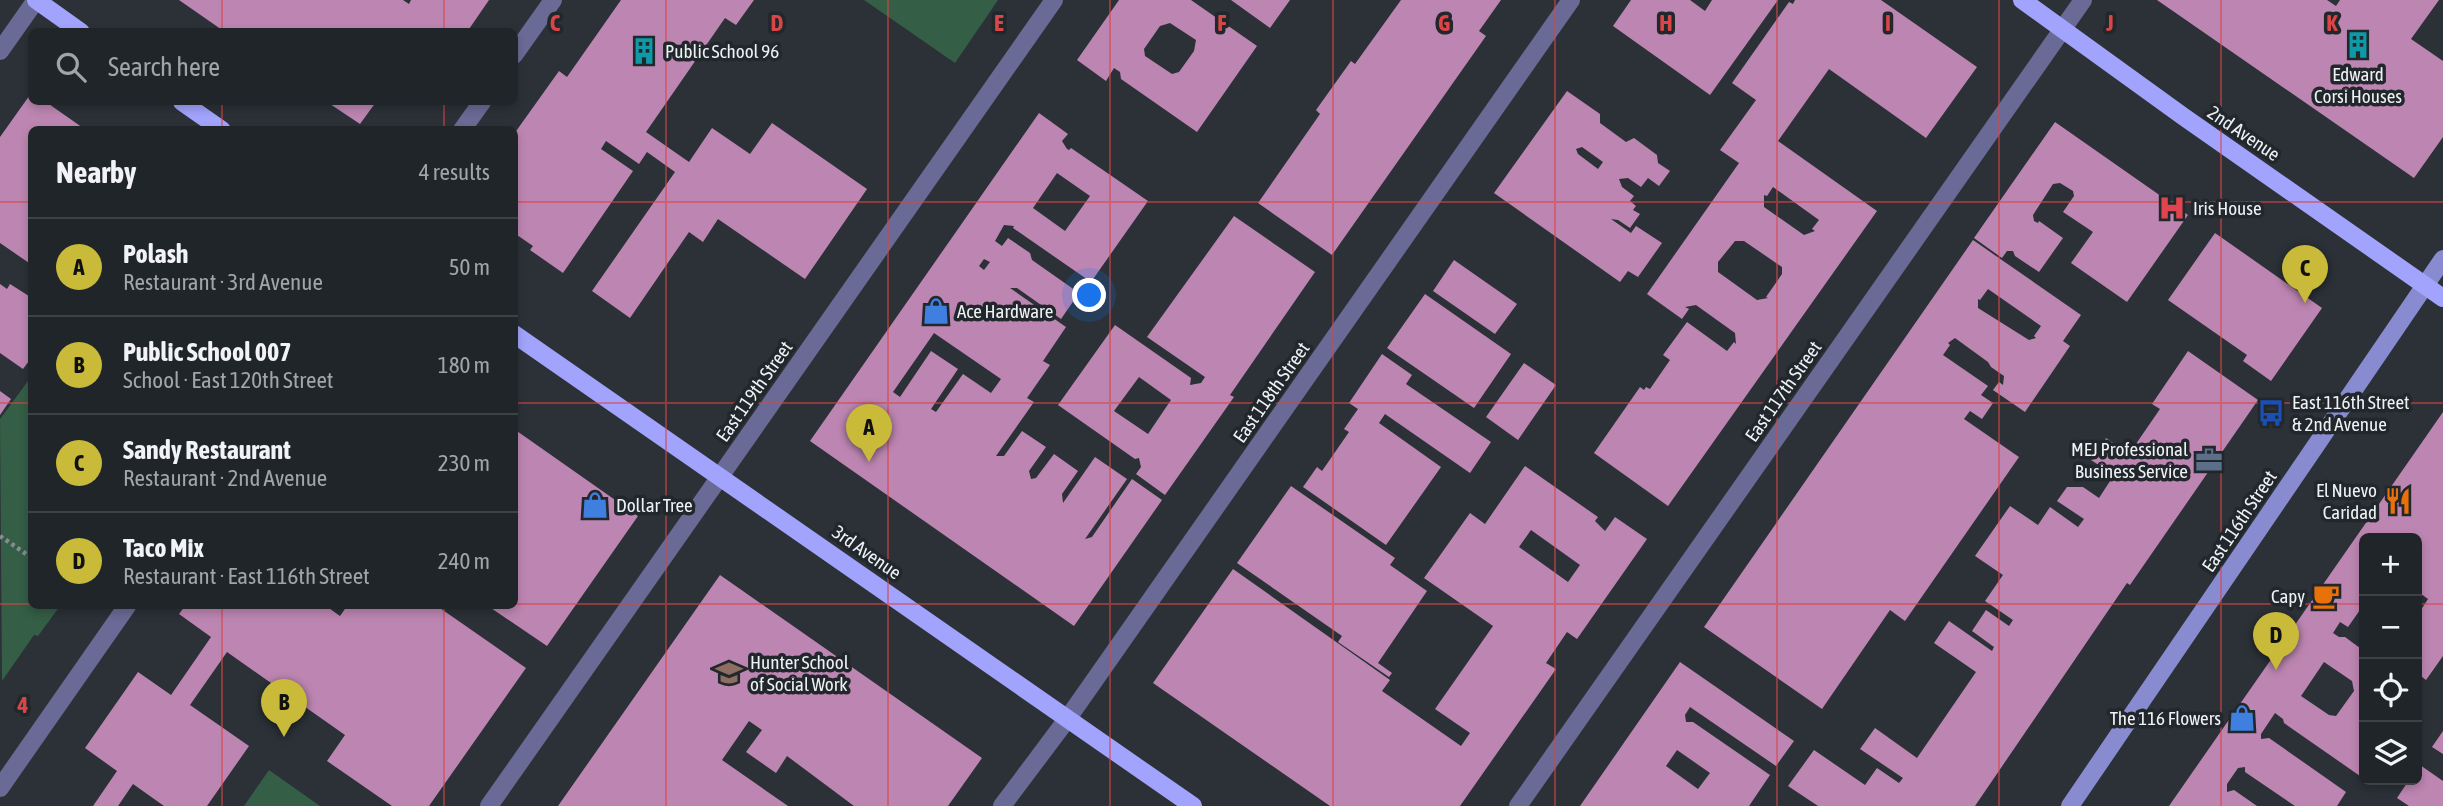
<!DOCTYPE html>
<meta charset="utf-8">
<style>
:root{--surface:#202529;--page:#282d31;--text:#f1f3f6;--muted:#a2a5a8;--line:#3d4246;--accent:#c9ba3a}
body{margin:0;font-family:"Asap Condensed",sans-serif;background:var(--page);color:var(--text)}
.controls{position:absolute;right:21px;bottom:21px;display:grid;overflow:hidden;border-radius:10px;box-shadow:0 4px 10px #0003}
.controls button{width:63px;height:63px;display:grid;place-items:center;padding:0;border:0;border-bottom:2px solid var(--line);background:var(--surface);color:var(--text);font:35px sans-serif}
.you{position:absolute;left:1090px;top:296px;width:24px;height:24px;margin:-18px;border:5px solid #fff;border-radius:50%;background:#1a73e8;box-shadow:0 0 0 10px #1a73e833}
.badge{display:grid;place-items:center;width:46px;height:46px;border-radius:50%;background:var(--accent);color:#111;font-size:23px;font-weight:700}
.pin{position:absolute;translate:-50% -58px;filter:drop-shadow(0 2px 4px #0008)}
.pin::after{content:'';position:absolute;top:37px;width:24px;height:21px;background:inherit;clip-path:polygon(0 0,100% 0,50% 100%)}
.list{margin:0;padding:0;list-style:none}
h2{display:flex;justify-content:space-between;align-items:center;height:91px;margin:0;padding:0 28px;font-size:30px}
h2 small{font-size:23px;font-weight:400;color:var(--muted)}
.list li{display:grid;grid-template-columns:46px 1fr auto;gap:21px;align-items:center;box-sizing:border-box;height:98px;padding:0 28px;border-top:2px solid var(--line)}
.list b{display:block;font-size:26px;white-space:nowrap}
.list p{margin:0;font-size:23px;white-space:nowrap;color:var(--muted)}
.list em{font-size:23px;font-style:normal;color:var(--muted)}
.icon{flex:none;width:38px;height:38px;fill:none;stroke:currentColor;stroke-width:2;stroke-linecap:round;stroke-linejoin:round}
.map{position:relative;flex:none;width:2443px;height:806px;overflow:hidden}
.search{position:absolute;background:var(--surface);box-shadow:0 4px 10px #0003;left:28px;top:28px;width:490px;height:77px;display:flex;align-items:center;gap:18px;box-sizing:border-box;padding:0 24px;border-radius:10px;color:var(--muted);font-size:26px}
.panel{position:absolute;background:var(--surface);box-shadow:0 4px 10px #0003;left:28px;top:126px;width:490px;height:483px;border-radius:10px}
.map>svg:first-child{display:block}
</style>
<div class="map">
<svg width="2443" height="806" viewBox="0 0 2443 806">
<rect width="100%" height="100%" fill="#2b3137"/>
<path fill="#345e45" d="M864,0H998L955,63Z
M31,377L32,606H60L38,636L34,635L2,681L0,419Z
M269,770L320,806H244Z"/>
<path fill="#bd86b2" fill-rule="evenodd" d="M179,0H403L409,4L411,0H489L467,32H431L427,29L424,32H225Z
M621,0H754L736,25L725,18L646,132L689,162L712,128L750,154L772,123L867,189L805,279L718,219L703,242L689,232L630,318L592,291L675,172L647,152L639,164L606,141L601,149L633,171L563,273L530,250L533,246L514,233V134L559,71L567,77Z
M1119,0H1191L1257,46L1197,132L1121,79L1120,72L1114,68L1106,81L1077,60ZM1170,23L1196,40L1194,51L1179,72L1172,74L1145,56L1144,49L1160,26Z
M1231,0H1290L1270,28Z
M1401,0H1501L1479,31L1486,36L1332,255L1258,203L1320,114L1316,110L1351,61L1355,64Z
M1631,0H1690L1705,11L1712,0H1778L1710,95L1613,26Z
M1795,0H1881L1977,67L1926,138L1829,69L1778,141L1877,211L1668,506L1594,453L1640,387L1644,390L1646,387L1650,389L1670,360L1663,355L1687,322L1727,351L1734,342L1736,344L1735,333L1696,305L1685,307L1689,309L1682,319L1647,294L1739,163L1720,150L1756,100L1732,83L1789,2L1793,4ZM1773,187L1819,220L1812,229L1815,231L1804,235L1764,207V195L1767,196ZM1735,241H1744L1782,267V274L1766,297L1768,298L1757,300L1718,272V262Z
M2157,0H2327L2336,6L2340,0H2439L2411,39L2443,61V137L2414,178Z
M1567,91L1600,114V123L1626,142L1634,138L1657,155L1658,163L1670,171L1659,186L1648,178L1641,187L1628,178L1619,179L1622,187L1634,196L1630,201L1636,206L1633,210L1640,214L1630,228L1618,220L1611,219L1631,233L1636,226L1662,243L1638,277L1628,271L1620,282L1494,193ZM1582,147L1603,162L1598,169L1578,154L1576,149Z
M32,92V102H46L86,130H32V265L0,243V137Z
M327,102H376L360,124Z
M1039,113L1068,134L1062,141L1067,149L1069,150L1071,148L1148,201L1091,282L1013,228L1014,226L1004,225L995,241L1002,246L1008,238L1030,253L1032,260L1079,293L1061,319L1017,288H1010L1066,327L1043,361L1050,365L1027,398L1034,402L996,456H1004L1022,431L1046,447L1029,471L1031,479L1036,478L1054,454L1078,471L1062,494L1063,503L1095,457L1127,479L1085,539L1092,537L1132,479L1162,500L1074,626L810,441ZM1057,173L1090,196L1065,231L1033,208ZM984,259L990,262L984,270L979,266ZM934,333L1001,379L991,393L963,374L936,412L931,409L958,369L931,351L900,397L893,392Z
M2055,122L2188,215L2127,302L2071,263L2093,232L2063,212L2074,196L2073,191L2060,183L2053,184L2033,215L2034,221L2038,223L2039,221L2063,238L2039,272L2015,256L2013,251H2007L2002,258L1974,238Z
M1234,216L1315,272L1230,395L1234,397L1165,495L1136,474L1141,467L1139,458L1135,459L1058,405L1115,325L1191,378L1190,385L1201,383L1205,377L1147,337ZM1139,377L1171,400L1148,434L1114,411Z
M2215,233L2322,308L2271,381L2243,361L2247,355L2168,300Z
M1973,240L2081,315L2063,341L2070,346L2025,412L1993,390L1999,382L2003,385L2004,376L1991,367L1988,362L1955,338L1948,343L1950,345L1943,355L1988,386L1981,395L1993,403L1982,419L1970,411L1964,419L2019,457L1905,621L1890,610L1822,709L1704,627ZM1988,289L2041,326L2034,336L2036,338L2029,340L1978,308V299L1980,300Z
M1454,260L1517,304L1495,334L1433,291Z
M0,284L7,289L10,284L32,298V357L23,369L0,353Z
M1425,294L1511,354L1474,408L1387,348Z
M2188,351L2258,400L2130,585L2127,583L1975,806H1818L1788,786L1814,750L1865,785L1877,768L1899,783L1903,778L1860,749L1875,728L1917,758L1976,672L1934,643L1949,621L1992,651L1994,647L1972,631L1986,610L2009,626L2013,620L1985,601L2003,575L1975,556L2010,506L2038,525L2050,507L2078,527L2084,519L2057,501L2067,487H2083L2099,498L2114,475L2091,460L2106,438L2129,454L2160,409L2152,404Z
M1382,354L1412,375L1406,384L1491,442L1470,473L1385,414L1379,423L1441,467L1386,545L1303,487L1317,467L1322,471L1349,432L1344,429L1358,409L1349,403Z
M1524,363L1556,385L1518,440L1486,417Z
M0,391L11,399L0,415Z
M2443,412V656L2426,680L2417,673V616L2428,599L2417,591V538H2364V613L2360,610L2348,627L2340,622L2333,633L2339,637H2345L2364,651V770L2360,776L2284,723L2283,719L2275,713L2261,734V739L2269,738L2346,792L2337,806H2295L2245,772V767L2238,768L2227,784V792L2234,790L2257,806H2169ZM2324,662L2352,681L2354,691L2336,716L2329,715L2301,696Z
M514,429L638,516L547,646L488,606H514Z
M1525,466L1598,517L1595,521L1605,531L1615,517L1647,539L1577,639L1567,632L1546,663L1556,669L1460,806H1330L1153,683L1233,569L1390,680L1382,691L1461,746L1470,733L1435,709L1493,626L1424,578L1470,513L1485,524ZM1531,530L1580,565L1568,582L1519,547Z
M1291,486L1395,558L1390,565L1427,591L1378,663L1392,673L1389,677L1338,642L1342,636L1237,563Z
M720,575L982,758L948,806H854L787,756L776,773L746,752L762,730L749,721L722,760L788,806H558Z
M185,606H326L340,616L347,606H437L526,668L429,806H392L327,761L345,735L227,652L190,705L249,746L207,806H164L133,784L118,806H93L117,771L85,748L138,672L171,695L211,637L179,614Z
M1680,662L1794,741L1776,766L1690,707L1685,715L1686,722H1693L1770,775L1749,806H1580ZM1677,750L1710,773L1698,789L1666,766Z
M2443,731V754L2432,747Z
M2420,765L2443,781V806H2409L2397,798L2409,780H2417V769Z"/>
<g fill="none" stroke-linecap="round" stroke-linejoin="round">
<path stroke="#878c91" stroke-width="4.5" stroke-dasharray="3.5 3.5" stroke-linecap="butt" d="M0,536L32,558"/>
<path stroke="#696b96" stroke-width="18" d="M0,51L36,0
M514,55L553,0
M462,130L482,102
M0,788L127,606
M489,806L1054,0
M1002,806L1068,718L1571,0
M1518,806L2083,0"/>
<path stroke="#898bd0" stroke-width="18" d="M2070,806L2443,259"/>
<path stroke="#a2a3fc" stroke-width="18" d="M36,0L81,32
M2022,0L2184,117L2443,298
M182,102L222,130
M514,334L1193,806"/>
</g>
<path fill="none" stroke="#da4647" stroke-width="2" stroke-opacity="0.55" d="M222,0V32M444,0V32M666,0V806M888,0V806M1110,0V806M1333,0V806M1555,0V806M1777,0V806M1999,0V806M2221,0V806M222,102V130M444,102V130M0,202H32M514,202H2443M0,403H32M514,403H2443M0,604H32M514,604H2364M2417,604H2443M222,606V806M444,606V806"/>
<defs>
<symbol id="building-bare" viewBox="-9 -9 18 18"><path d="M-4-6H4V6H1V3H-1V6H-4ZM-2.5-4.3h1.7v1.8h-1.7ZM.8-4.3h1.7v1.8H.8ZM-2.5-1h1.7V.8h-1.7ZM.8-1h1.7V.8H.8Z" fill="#0f9aa8" stroke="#22272c" stroke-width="2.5" paint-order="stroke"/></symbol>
<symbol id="hospital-bare" viewBox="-9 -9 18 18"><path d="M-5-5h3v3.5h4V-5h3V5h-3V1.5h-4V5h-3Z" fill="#e0444e" stroke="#22272c" stroke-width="2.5" paint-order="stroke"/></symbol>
<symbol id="shop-bare" viewBox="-9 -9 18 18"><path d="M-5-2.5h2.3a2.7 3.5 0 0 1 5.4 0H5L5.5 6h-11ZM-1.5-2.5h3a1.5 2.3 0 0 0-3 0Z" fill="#3f7fe0" stroke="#22272c" stroke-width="2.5" paint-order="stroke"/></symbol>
<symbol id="bus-bare" viewBox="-9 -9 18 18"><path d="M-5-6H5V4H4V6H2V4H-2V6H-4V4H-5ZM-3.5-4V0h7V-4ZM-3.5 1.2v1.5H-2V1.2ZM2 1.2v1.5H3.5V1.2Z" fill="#1a4fb4" stroke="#22272c" stroke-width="2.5" paint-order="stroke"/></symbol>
<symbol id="office-bare" viewBox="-9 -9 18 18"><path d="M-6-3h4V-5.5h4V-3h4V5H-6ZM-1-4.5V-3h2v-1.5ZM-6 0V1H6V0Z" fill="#5c6f8a" stroke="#22272c" stroke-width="2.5" paint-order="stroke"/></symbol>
<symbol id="restaurant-bare" viewBox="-9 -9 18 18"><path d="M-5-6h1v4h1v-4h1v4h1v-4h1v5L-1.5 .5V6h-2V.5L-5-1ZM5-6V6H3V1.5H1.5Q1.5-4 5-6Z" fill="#e8710a" stroke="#22272c" stroke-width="2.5" paint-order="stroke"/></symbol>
<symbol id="cafe-bare" viewBox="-9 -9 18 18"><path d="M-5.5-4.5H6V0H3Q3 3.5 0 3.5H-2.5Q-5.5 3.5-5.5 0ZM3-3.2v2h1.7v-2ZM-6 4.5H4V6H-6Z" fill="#e8710a" stroke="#22272c" stroke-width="2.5" paint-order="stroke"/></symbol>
<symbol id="school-bare" viewBox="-9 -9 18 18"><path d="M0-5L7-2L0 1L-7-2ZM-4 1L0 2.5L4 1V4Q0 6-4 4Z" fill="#8d6e63" stroke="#22272c" stroke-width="2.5" paint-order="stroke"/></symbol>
</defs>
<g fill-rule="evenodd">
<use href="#building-bare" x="2339" y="26" width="38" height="38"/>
<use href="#building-bare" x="625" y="32" width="38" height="38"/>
<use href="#hospital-bare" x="2153" y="189" width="38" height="38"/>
<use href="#shop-bare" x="917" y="292" width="38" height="38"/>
<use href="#bus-bare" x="2252" y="394" width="38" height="38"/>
<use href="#office-bare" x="2190" y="441" width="38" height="38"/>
<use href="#restaurant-bare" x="2379" y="482" width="38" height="38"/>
<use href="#shop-bare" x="576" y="486" width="38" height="38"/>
<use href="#cafe-bare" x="2307" y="577" width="38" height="38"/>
<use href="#school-bare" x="710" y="654" width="38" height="38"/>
<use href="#shop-bare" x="2223" y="699" width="38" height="38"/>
</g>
<g text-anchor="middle" stroke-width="7" stroke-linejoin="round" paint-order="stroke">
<g font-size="19" fill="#eef2f6" stroke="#22272c" text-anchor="start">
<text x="665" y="58">Public School 96</text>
<text x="2358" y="81" text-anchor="middle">Edward<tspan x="2358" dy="22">Corsi Houses</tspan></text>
<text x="2193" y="215">Iris House</text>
<text x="957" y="318">Ace Hardware</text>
<text x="2292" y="409">East 116th Street<tspan x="2292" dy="22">&amp; 2nd Avenue</tspan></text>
<text x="2188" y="456" text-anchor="end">MEJ Professional<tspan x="2188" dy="22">Business Service</tspan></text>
<text x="2377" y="497" text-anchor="end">El Nuevo<tspan x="2377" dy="22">Caridad</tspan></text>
<text x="616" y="512">Dollar Tree</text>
<text x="2305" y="603" text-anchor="end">Capy</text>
<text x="750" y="669">Hunter School<tspan x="750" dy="22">of Social Work</tspan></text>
<text x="2221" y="725" text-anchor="end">The 116 Flowers</text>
</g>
<g font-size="19" fill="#eef2f6" stroke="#22272c">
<text transform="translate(2244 133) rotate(34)" y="7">2nd Avenue</text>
<text transform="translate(754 391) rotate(-55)" y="7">East 119th Street</text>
<text transform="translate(1783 391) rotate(-55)" y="7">East 117th Street</text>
<text transform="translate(1271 392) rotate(-55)" y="7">East 118th Street</text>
<text transform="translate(2239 521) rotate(-56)" y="7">East 116th Street</text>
<text transform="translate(867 552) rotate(35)" y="7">3rd Avenue</text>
</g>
</g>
<g font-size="23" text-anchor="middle" font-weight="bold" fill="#da4647" stroke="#22272c" stroke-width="7" stroke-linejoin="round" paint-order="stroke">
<text x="555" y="31">C</text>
<text x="777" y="31">D</text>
<text x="999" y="31">E</text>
<text x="1222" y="31">F</text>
<text x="1444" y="31">G</text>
<text x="1666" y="31">H</text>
<text x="1888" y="31">I</text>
<text x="2110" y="31">J</text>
<text x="2332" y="31">K</text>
<text x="23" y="713">4</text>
</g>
</svg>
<div class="controls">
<button>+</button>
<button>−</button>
<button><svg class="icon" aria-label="locate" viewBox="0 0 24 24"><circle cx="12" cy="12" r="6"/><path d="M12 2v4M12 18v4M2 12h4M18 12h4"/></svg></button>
<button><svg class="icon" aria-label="layers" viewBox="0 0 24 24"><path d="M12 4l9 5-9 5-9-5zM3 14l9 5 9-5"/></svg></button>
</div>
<div class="you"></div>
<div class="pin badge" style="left:869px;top:462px">A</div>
<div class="pin badge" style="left:284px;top:737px">B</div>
<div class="pin badge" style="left:2305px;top:303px">C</div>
<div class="pin badge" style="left:2276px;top:670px">D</div>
<div class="search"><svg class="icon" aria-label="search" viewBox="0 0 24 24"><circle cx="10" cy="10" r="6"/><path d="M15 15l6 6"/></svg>Search here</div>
<section class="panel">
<h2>Nearby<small>4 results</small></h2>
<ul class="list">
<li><span class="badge">A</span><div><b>Polash</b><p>Restaurant · 3rd Avenue</p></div><em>50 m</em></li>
<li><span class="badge">B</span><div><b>Public School 007</b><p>School · East 120th Street</p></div><em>180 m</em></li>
<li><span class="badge">C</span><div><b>Sandy Restaurant</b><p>Restaurant · 2nd Avenue</p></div><em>230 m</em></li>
<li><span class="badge">D</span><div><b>Taco Mix</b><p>Restaurant · East 116th Street</p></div><em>240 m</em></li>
</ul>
</section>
</div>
